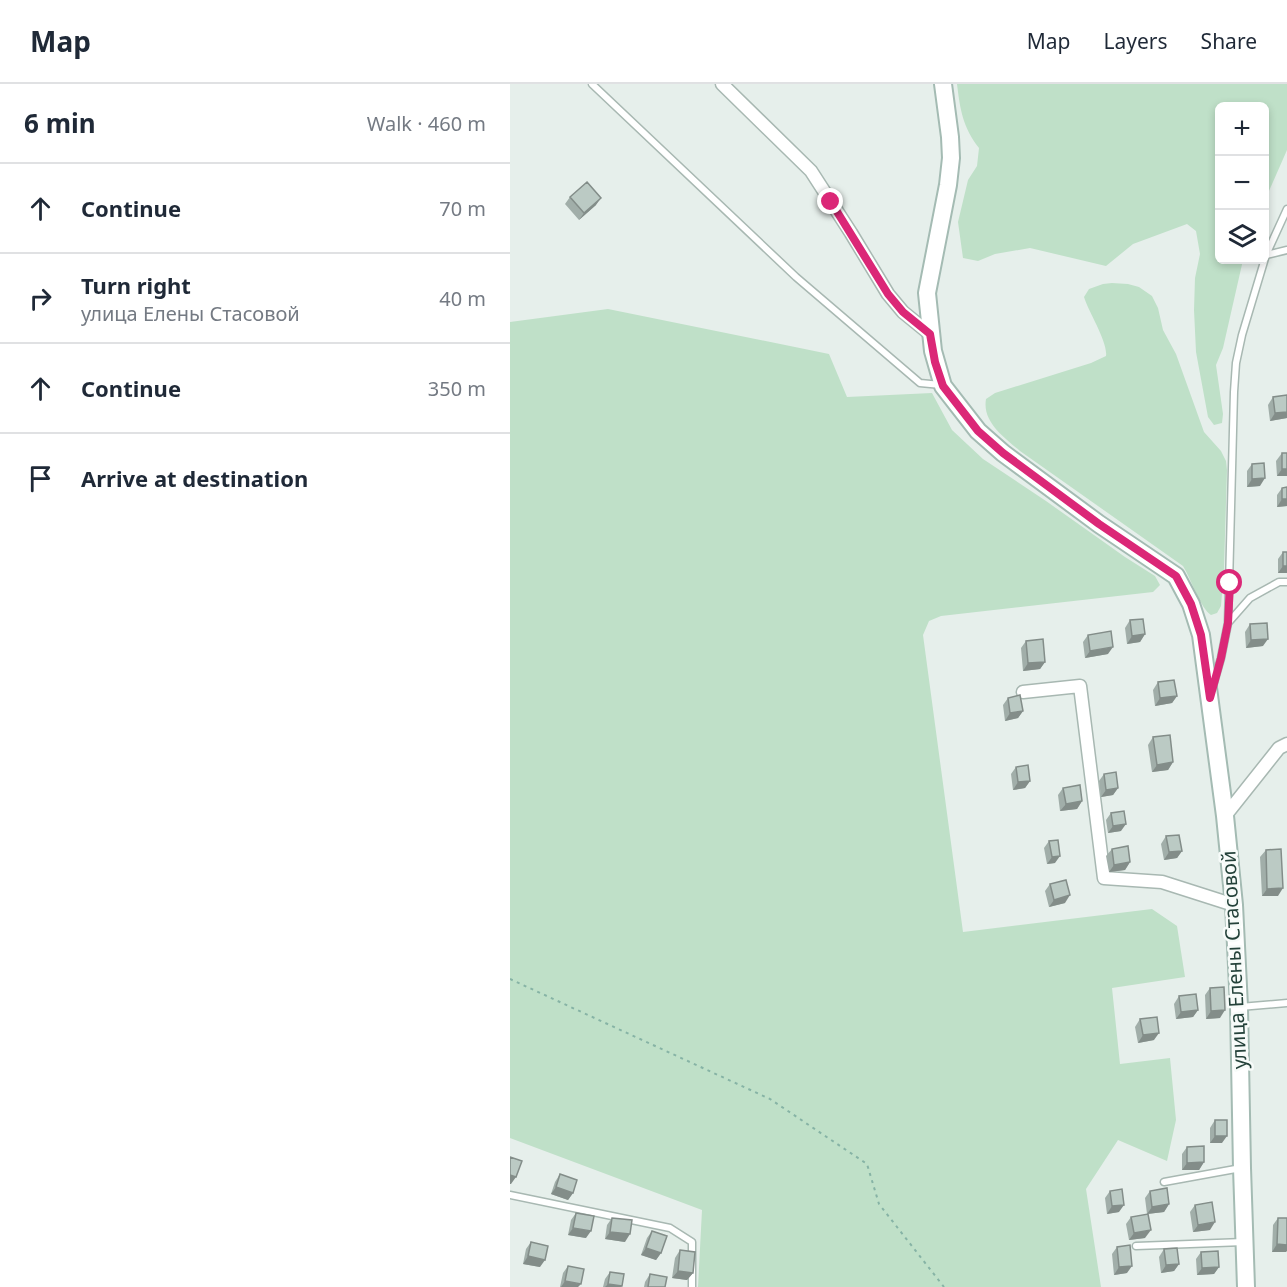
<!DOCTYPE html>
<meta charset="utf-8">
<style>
:root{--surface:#fff;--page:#f6f6f7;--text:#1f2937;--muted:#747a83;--line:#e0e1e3}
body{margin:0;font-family:"Noto Sans",sans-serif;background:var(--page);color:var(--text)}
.controls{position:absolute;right:18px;top:18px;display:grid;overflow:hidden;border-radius:9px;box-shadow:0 3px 9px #0003}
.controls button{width:54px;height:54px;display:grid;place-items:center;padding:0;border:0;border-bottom:2px solid var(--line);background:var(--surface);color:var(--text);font:30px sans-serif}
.stop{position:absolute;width:18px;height:18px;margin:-14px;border:4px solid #db2777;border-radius:50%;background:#fff}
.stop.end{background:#db2777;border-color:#fff;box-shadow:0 2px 6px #0008}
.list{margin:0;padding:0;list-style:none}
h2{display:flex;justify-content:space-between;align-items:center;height:78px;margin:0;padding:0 24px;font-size:26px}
h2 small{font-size:20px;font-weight:400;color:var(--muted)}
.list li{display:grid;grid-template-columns:39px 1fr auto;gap:18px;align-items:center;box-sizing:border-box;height:90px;padding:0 24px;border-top:2px solid var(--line)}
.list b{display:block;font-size:22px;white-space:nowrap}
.list p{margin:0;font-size:20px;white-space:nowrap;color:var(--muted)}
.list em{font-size:20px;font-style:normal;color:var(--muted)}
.icon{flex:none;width:33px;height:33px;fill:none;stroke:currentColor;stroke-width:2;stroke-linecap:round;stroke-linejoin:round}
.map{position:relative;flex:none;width:777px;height:1203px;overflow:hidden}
header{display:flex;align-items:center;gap:36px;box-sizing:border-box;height:84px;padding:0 30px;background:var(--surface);border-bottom:2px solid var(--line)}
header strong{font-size:28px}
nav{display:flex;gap:33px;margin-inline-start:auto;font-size:21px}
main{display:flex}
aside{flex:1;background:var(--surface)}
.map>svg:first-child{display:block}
</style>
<header>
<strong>Map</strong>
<nav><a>Map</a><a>Layers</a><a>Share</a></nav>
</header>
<main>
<aside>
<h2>6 min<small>Walk · 460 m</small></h2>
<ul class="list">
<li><svg class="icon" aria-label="ahead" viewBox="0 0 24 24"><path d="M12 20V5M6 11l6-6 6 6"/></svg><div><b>Continue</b></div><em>70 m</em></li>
<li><svg class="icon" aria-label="right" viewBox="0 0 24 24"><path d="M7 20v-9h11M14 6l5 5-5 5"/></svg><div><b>Turn right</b><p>улица Елены Стасовой</p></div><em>40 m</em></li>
<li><svg class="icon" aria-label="ahead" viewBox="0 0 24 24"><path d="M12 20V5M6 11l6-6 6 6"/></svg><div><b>Continue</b></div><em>350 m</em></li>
<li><svg class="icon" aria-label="arrive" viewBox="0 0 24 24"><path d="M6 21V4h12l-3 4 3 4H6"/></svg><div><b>Arrive at destination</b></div></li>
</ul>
</aside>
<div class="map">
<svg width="777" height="1203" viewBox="0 0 777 1203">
<rect width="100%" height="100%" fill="#e6efeb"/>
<path fill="#bfe0c8" d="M447,0H777V66L755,116L754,22H710V176H733L713,264L706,281L713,330L712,339L704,341L698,333L686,268L684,226L685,194L690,170L686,147L677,140L623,160L596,182L520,164L485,170L468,177L453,174L448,138L458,96L467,82L469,64C453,44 450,25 447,0Z
M602,199L618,200L629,203L642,212L648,224L653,246L666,270L694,348L711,367L716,377L717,386L714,484L711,522L707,529L701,531C691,525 681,495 673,482L510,367C494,353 472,338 476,315L485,309L581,279L596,272C598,258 579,229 574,213L579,205L593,200Z
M98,225L319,270L337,313L422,309L442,346L473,375L536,417L615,473L645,492L650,501L643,508L431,532L419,537L413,551L453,848L642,825L667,842L675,893L602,904L610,980L660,974L666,1036L657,1077L608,1056L576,1105L591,1203H188L192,1126L0,1054V238Z"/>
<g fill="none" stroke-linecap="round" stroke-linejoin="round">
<defs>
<path id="service" d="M82,0L286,193L410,299L431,301
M756,171L777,166
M718,539L740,514L769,498H777
M703,602L711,574L718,539L724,308L726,279L732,251L756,171L777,125
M730,923L777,919
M654,1098L731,1084
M0,1111L160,1144L182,1158V1203
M626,1162L734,1158"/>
<path id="minor" d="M212,0L301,87L341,149L378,210L393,228L420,250
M513,608L570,602L594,794L652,798L724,821
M715,732L769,664L777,660"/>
<path id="secondary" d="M433,0L440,53L441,74L438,101L417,209L423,267L433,302L468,347L493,369L589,440L666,492L681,520L691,551L715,732L724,821L729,923L732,1084L736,1203"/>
</defs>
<use href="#service" stroke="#a8b8b2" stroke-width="9"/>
<use href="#minor" stroke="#a8b8b2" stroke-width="15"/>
<use href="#secondary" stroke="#a4bbb3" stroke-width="20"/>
<path stroke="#86b3a5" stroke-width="2" stroke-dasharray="3 4.5" stroke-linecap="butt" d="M0,895L260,1015L357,1080L369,1120L434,1203"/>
<use href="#service" stroke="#fff" stroke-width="6"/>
<use href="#minor" stroke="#fff" stroke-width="12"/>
<use href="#secondary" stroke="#fff" stroke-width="16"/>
</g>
<path fill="#a1aea9" d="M60,113L86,121L69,136L55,120Z
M763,313L777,334L760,337L758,321Z
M772,369H777V392H767L766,377Z
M742,380L750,402L737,403V387Z
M777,403V422L767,423V411L772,404Z
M773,468H777V489H768V475Z
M620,536L635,550L630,558L617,560L615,544Z
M740,540L753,562L736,564L735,548Z
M578,551L598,570L575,574L573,558Z
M516,557L535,578L530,585L513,587L511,564Z
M648,598L667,612L662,619L645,622L643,606Z
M498,614L513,627L508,634L495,637L493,621Z
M643,653L663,678L658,686L642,688L638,661Z
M506,683L520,697L515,704L503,706L501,690Z
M594,690L608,704L603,711L591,713L589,697Z
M553,704L572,717L567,725L550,727L548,711Z
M601,729L611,747L598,749L596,736Z
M656,752L672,767L667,774L654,776L651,760Z
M539,757L545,779L537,780L534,764Z
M602,765L620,778L615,786L599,788L596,772Z
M756,766L768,812H752L750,773Z
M540,800L555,819L539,823L535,807Z
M700,904L710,934L696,935L695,911Z
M669,912L688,926L683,933L666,935L664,920Z
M630,935L644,956L628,959L625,943Z
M705,1036L712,1059H700V1044Z
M677,1063L694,1078L689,1086H672V1070Z
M50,1090L63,1109L58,1116L41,1110L45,1098Z
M600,1107L609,1128L597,1130L595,1114Z
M640,1107L659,1120L654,1128L637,1130L635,1114Z
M685,1121L700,1146L683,1148L680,1128Z
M66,1129L76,1154L58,1151L61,1136Z
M621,1133L635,1154L619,1156L616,1140Z
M102,1134L115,1158L95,1155L97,1141Z
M768,1134L776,1168H762L763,1141Z
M142,1147L151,1169L146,1176L131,1171L137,1154Z
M21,1158L30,1183L13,1180L16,1165Z
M607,1163L617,1189L604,1191L602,1170Z
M654,1165L669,1180L664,1187L651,1189L649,1173Z
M170,1166L183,1189L177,1196L162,1194L165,1174Z
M691,1168L709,1183L704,1190L687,1191L686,1175Z
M58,1182L68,1203H50L53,1189Z
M100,1188L112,1202L111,1203H93L95,1195Z
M140,1190L155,1203H134L135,1198Z"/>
<path fill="#838d89" d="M91,114L86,121L69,136L74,129Z
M777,328V334L760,337L765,329Z
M772,385H777V392H767Z
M755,394L750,402L737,403L742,395Z
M772,415H777V422L767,423Z
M773,482H777V489H768Z
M635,550L630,558L617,560L622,552Z
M758,555L753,562L736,564L741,556Z
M603,563L598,570L575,574L580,567Z
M535,578L530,585L513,587L518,579Z
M667,612L662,619L645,622L650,614Z
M513,627L508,634L495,637L500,629Z
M663,678L658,686L642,688L647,681Z
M520,697L515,704L503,706L508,698Z
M608,704L603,711L591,713L596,706Z
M572,717L567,725L550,727L556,720Z
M616,740L611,747L598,749L603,742Z
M672,767L667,774L654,776L659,768Z
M550,772L545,779L537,780L542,773Z
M620,778L615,786L599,788L604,781Z
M773,804L768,812H752L757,805Z
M560,811L555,819L539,823L544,816Z
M688,926L683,933L666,935L671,928Z
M715,926L710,934L696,935L701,927Z
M649,949L644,956L628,959L633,951Z
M705,1052H717L712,1059H700Z
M694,1078L689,1086H672L677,1079Z
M0,1091L6,1093L1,1100H0Z
M46,1103L63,1109L58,1116L41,1110Z
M659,1120L654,1128L637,1130L642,1123Z
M614,1121L609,1128L597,1130L602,1122Z
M705,1138L700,1146L683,1148L688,1141Z
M63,1144L81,1147L76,1154L58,1151Z
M641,1146L635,1154L619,1156L624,1149Z
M100,1148L120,1150L115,1158L95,1155Z
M767,1160L777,1161V1167L776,1168H762Z
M136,1164L151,1169L146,1176L131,1171Z
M18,1172L35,1176L30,1183L13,1180Z
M669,1180L664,1187L651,1189L656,1181Z
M622,1182L617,1189L604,1191L609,1183Z
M709,1183L704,1190L687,1191L692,1184Z
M168,1187L183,1189L177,1196L162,1194Z
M55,1197L71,1200L68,1203H51Z
M98,1200L112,1202L111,1203H95Z"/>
<path fill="#bbcac4" stroke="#838d89" stroke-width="1.5" d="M77,98L91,114L74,129L60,113Z
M777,311V328L765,329L763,313Z
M772,369H777V385H772Z
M754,379L755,394L742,395V380Z
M777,403V415H772V404Z
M773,468H777V482H773Z
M633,535L635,550L622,552L620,536Z
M757,539L758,555L741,556L740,540Z
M601,547L603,563L580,567L578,551Z
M533,555L535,578L518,579L516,557Z
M664,596L667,612L650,614L648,598Z
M510,611L513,627L500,629L498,614Z
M660,651L663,678L647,681L643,653Z
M518,681L520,697L508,698L506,683Z
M606,688L608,704L596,706L594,690Z
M570,701L572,717L556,720L553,704Z
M614,727L616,740L603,742L601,729Z
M669,751L672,767L659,768L656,752Z
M548,756L550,772L542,773L539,757Z
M618,762L620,778L604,781L602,765Z
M771,765L773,804L757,805L756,766Z
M556,796L560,811L544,816L540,800Z
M714,903L715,926L701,927L700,904Z
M686,910L688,926L671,928L669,912Z
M647,933L649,949L633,951L630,935Z
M705,1036H717V1052H705Z
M694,1062V1078L677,1079V1063Z
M0,1073L12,1077L6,1093L0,1091Z
M50,1090L67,1096L63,1109L46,1103Z
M657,1104L659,1120L642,1123L640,1107Z
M612,1105L614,1121L602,1122L600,1107Z
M702,1118L705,1138L688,1141L685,1121Z
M66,1129L84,1132L81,1147L63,1144Z
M638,1130L641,1146L624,1149L621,1133Z
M102,1134L122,1136L120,1150L100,1148Z
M768,1134H777V1161L767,1160Z
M142,1147L157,1152L151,1169L136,1164Z
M21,1158L38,1162L35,1176L18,1172Z
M620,1161L622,1182L609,1183L607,1163Z
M667,1164L669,1180L656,1181L654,1165Z
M170,1166L185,1168L183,1189L168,1187Z
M708,1167L709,1183L692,1184L691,1168Z
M58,1182L74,1185L71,1200L55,1197Z
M100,1188L114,1190L112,1202L98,1200Z
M140,1190L157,1193L155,1203H138Z"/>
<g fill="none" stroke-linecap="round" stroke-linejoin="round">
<path stroke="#db2777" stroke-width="8" d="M321,118L378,210L393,228L420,250L425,278L433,302L468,347L493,369L589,440L666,492L681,520L691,551L700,614L711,574L718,539L720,499"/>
</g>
<g text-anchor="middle" stroke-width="5" stroke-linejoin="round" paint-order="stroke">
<g font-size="20" fill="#24423a" stroke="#f7fbf9">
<text transform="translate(724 876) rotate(-93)" y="7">улица Елены Стасовой</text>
</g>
</g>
</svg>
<div class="controls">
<button>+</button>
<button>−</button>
<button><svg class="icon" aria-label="layers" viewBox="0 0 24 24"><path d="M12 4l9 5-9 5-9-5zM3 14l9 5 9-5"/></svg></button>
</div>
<div class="stop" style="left:720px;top:499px"></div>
<div class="stop end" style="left:321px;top:118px"></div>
</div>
</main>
